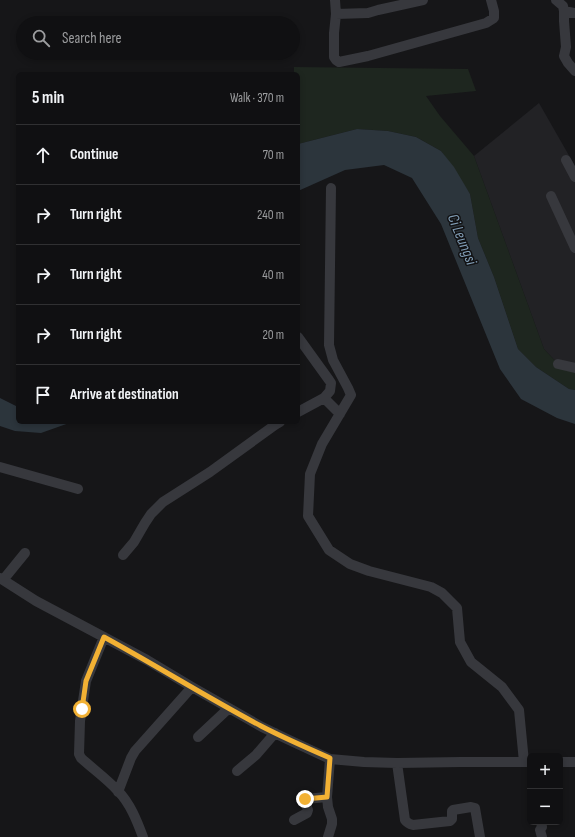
<!DOCTYPE html>
<meta charset="utf-8">
<style>
:root{--surface:#101012;--page:#1e1e20;--text:#f1f3f6;--muted:#9c9d9f;--line:#303032}
body{margin:0;font-family:"Sofia Sans Condensed",sans-serif;background:var(--page);color:var(--text)}
.controls{position:absolute;right:12px;bottom:12px;display:grid;overflow:hidden;border-radius:6px;box-shadow:0 2px 6px #0003}
.controls button{width:36px;height:36px;display:grid;place-items:center;padding:0;border:0;border-bottom:1px solid var(--line);background:var(--surface);color:var(--text);font:20px sans-serif}
.stop{position:absolute;width:12px;height:12px;margin:-9px;border:3px solid #f2b134;border-radius:50%;background:#fff}
.stop.end{background:#f2b134;border-color:#fff;box-shadow:0 1px 4px #0008}
.list{margin:0;padding:0;list-style:none}
h2{display:flex;justify-content:space-between;align-items:center;height:52px;margin:0;padding:0 16px;font-size:17px}
h2 small{font-size:13px;font-weight:400;color:var(--muted)}
.list li{display:grid;grid-template-columns:26px 1fr auto;gap:12px;align-items:center;box-sizing:border-box;height:60px;padding:0 16px;border-top:1px solid var(--line)}
.list b{display:block;font-size:15px;white-space:nowrap}
.list em{font-size:13px;font-style:normal;color:var(--muted)}
.icon{flex:none;width:22px;height:22px;fill:none;stroke:currentColor;stroke-width:2;stroke-linecap:round;stroke-linejoin:round}
.map{position:relative;flex:none;width:575px;height:837px;overflow:hidden}
.search{position:absolute;background:var(--surface);box-shadow:0 2px 6px #0003;left:16px;top:16px;width:284px;height:44px;display:flex;align-items:center;gap:10px;box-sizing:border-box;padding:0 14px;border-radius:22px;color:var(--muted);font-size:15px}
.panel{position:absolute;background:var(--surface);box-shadow:0 2px 6px #0003;left:16px;top:72px;width:284px;height:352px;border-radius:6px}
.map>svg:first-child{display:block}
</style>
<div class="map">
<svg width="575" height="837" viewBox="0 0 575 837">
<rect width="100%" height="100%" fill="#161618"/>
<path fill="#222225" d="M539,103L575,166V368L558,364L544,349L474,156Z"/>
<path fill="#1e261f" d="M294,67L468,69L476,91L426,96L440,116L474,156L544,349L558,364L575,368V390L569,389L536,367L518,349L494,277L478,238L470,194L441,151L416,137L388,131L357,129L298,144V74H294Z"/>
<path fill="#2c353c" d="M357,129L388,131L416,137L441,151L454,167L470,194L478,238L494,277L518,349L536,367L569,389L575,390V424L557,418L521,399L500,369L441,224L412,178L384,165L345,170L298,191V144Z
M0,398L18,407V422H72L41,433L15,431L0,426Z"/>
<g fill="none" stroke-linecap="round" stroke-linejoin="round">
<path stroke="#37383d" stroke-width="10" d="M335,0L336,14L334,33V57L336,60L339,62L368,56L486,23L494,18V11L491,0
M556,0L563,6L564,11V21L566,47L564,56L568,63L575,71
M564,11L575,13
M336,14L368,13L378,10L423,0
M566,160L575,177
M331,188L329,345L333,360L348,388L351,395L322,444L310,474L308,516L329,550L350,564L369,571L431,587L442,593L457,608L460,642L471,662L502,687L519,710L524,762
M551,196L575,248
M298,337L329,380L331,383L330,391L324,398
M558,364L575,368
M298,412L324,398L340,414
M0,467L78,489
M123,555L134,542L145,523L151,514L163,502L210,472L275,425L280,422
M0,578L36,601L147,660L192,687L262,727L287,739L330,759L364,762L397,763L461,762H530
M3,580L25,553
M104,637L86,681L80,721L79,754L81,758C93,769 107,779 118,791C130,803 137,821 143,837
M198,737L229,708
M560,762H575
M397,763L405,820C407,823 409,824 413,825L450,821L452,819V811L453,810L471,807L475,808L480,837
M237,771L256,755L275,733
M118,792L131,758L135,751L192,687
M294,820L307,813L308,810L304,800L305,799L327,797
M541,822L542,827L540,830L542,837
M328,837L332,824V819L328,807L327,797L330,759"/>
</g>
<g fill="none" stroke-linecap="round" stroke-linejoin="round">
<path stroke="#f2b134" stroke-width="5" d="M82,709L86,681L104,637C157,666 208,698 261,726C284,738 307,748 330,758L327,797L305,799"/>
</g>
<g text-anchor="middle" stroke-width="3" stroke-linejoin="round" paint-order="stroke">
<g font-size="16" font-style="italic" fill="#7f9bb3" stroke="#111113">
<text transform="translate(463 239) rotate(68)" y="6">Ci Leungsi</text>
</g>
</g>
</svg>
<div class="controls">
<button>+</button>
<button>−</button>
</div>
<div class="stop" style="left:82px;top:709px"></div>
<div class="stop end" style="left:305px;top:799px"></div>
<div class="search"><svg class="icon" aria-label="search" viewBox="0 0 24 24"><circle cx="10" cy="10" r="6"/><path d="M15 15l6 6"/></svg>Search here</div>
<section class="panel">
<h2>5 min<small>Walk · 370 m</small></h2>
<ul class="list">
<li><svg class="icon" aria-label="ahead" viewBox="0 0 24 24"><path d="M12 20V5M6 11l6-6 6 6"/></svg><div><b>Continue</b></div><em>70 m</em></li>
<li><svg class="icon" aria-label="right" viewBox="0 0 24 24"><path d="M7 20v-9h11M14 6l5 5-5 5"/></svg><div><b>Turn right</b></div><em>240 m</em></li>
<li><svg class="icon" aria-label="right" viewBox="0 0 24 24"><path d="M7 20v-9h11M14 6l5 5-5 5"/></svg><div><b>Turn right</b></div><em>40 m</em></li>
<li><svg class="icon" aria-label="right" viewBox="0 0 24 24"><path d="M7 20v-9h11M14 6l5 5-5 5"/></svg><div><b>Turn right</b></div><em>20 m</em></li>
<li><svg class="icon" aria-label="arrive" viewBox="0 0 24 24"><path d="M6 21V4h12l-3 4 3 4H6"/></svg><div><b>Arrive at destination</b></div></li>
</ul>
</section>
</div>
